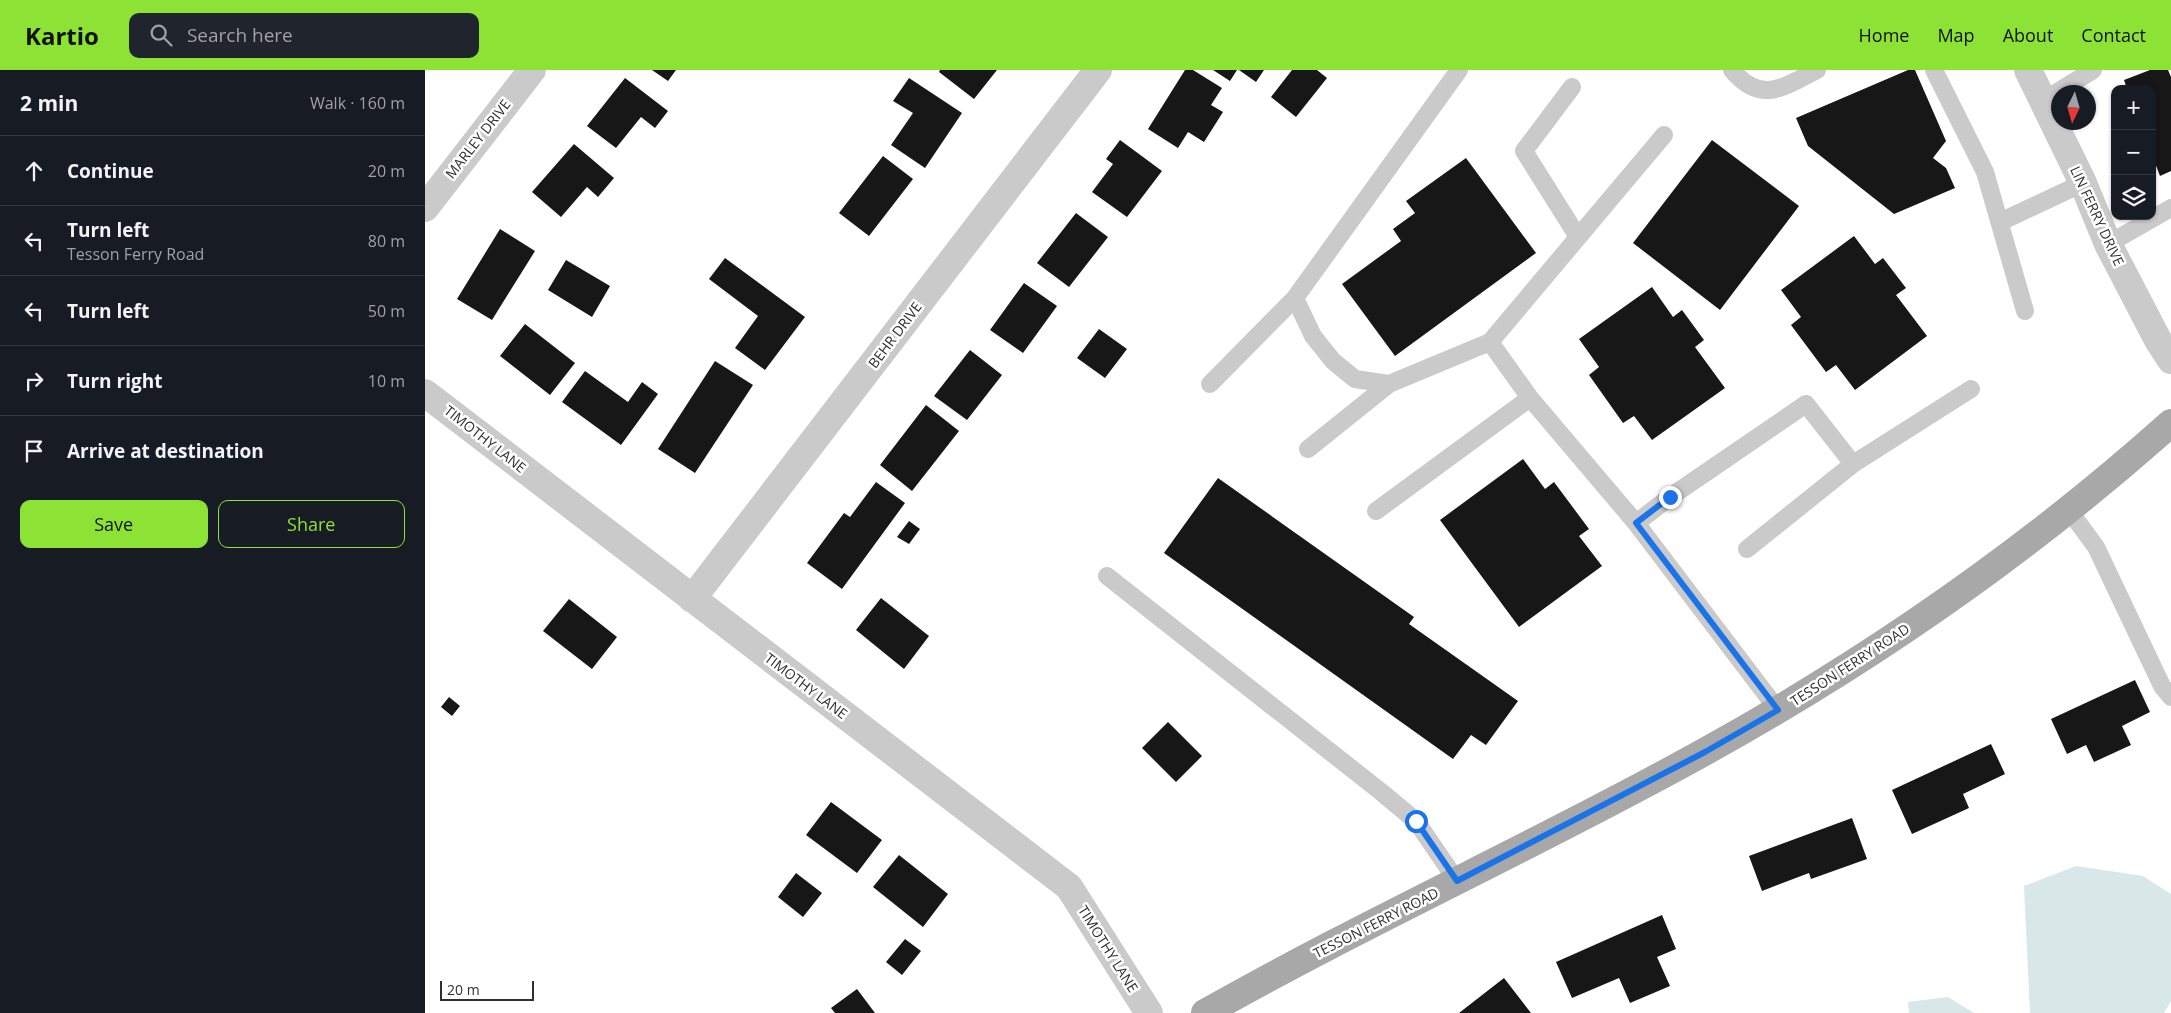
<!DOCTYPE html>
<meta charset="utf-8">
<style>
:root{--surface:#171b24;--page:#20242c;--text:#f1f3f6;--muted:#9ea1a6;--line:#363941;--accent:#8ce336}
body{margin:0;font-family:"Open Sans",sans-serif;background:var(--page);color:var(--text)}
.controls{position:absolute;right:15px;top:15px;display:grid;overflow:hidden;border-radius:10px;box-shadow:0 1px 4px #0004}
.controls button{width:45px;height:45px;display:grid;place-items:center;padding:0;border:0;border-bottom:1px solid var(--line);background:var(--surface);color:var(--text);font:25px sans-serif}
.compass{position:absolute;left:1626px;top:15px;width:45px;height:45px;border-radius:50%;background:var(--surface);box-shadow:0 1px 4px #0004;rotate:185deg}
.scale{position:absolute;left:15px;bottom:12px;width:94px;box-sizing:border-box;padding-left:5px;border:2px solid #303030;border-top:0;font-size:14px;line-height:18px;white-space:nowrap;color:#303030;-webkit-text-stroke:4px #fff;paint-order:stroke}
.stop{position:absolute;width:15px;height:15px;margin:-11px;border:4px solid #1a73e8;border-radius:50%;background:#fff}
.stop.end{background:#1a73e8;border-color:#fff;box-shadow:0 1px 5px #0008}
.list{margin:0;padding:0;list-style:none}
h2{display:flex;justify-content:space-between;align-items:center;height:65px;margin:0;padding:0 20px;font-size:21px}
h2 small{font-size:16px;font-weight:400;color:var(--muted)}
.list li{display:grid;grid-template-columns:32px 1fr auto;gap:15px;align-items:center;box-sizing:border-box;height:70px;padding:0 20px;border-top:1px solid var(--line)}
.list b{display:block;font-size:19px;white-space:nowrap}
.list p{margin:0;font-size:16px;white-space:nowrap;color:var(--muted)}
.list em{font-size:16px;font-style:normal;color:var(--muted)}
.actions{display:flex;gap:10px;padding:15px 20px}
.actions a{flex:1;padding:11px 0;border:1px solid var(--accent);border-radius:10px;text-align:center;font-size:18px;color:var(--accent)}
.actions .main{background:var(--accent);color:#111}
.icon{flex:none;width:28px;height:28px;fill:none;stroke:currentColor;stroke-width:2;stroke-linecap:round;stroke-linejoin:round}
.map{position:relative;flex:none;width:1746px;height:943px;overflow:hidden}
header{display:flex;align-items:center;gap:30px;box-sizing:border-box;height:70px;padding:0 25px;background:var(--accent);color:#111}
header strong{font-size:24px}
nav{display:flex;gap:28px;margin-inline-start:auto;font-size:18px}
.search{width:350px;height:45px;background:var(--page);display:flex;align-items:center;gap:12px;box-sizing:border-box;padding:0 18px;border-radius:10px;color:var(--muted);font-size:19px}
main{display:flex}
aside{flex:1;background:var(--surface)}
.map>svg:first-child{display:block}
</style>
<header>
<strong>Kartio</strong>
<div class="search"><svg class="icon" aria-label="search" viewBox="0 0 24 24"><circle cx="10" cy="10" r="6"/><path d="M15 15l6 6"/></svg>Search here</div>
<nav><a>Home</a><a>Map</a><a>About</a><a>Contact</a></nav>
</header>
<main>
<aside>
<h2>2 min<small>Walk · 160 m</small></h2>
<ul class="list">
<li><svg class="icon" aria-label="ahead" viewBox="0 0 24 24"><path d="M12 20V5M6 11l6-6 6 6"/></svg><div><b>Continue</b></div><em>20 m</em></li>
<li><svg class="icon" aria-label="left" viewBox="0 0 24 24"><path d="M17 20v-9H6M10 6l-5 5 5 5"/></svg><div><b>Turn left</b><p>Tesson Ferry Road</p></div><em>80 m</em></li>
<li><svg class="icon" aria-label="left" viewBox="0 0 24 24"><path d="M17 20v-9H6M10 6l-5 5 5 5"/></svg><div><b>Turn left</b></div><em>50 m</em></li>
<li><svg class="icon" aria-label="right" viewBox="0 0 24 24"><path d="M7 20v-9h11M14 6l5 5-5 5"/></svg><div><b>Turn right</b></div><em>10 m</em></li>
<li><svg class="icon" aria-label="arrive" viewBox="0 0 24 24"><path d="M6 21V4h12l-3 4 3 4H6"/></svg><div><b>Arrive at destination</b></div></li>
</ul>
<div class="actions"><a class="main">Save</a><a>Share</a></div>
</aside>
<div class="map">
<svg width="1746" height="943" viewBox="0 0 1746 943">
<rect width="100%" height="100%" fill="#fff"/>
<path fill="#d8e7e8" d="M1651,796L1718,806L1746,824V931L1739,943H1605L1599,816Z
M1523,927L1549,943H1484L1483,932Z"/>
<path fill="#171717" d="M227,0H251L243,11Z
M515,0H572L549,29L514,2Z
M760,0H768L797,18L786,35L798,42L779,72L763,62L753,78L723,59Z
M788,0H812L805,11Z
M814,0H839L831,12Z
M867,0H892L902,8L871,47L846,27Z
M1483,0H1490L1521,71L1508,88L1521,98L1530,118L1469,144L1383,76L1371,48Z
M1725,0H1743L1746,7V101L1735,106L1727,85V19H1702L1699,10Z
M200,8L243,41L230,58L216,47L191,78L162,56Z
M484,8L537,43L500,98L466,75L488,43L468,31Z
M695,70L737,101L702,147L667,122L688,94L681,89Z
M1287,70L1374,136L1295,240L1208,173Z
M149,74L189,108L173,127L162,117L136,147L107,122Z
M458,86L488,109L444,166L414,143Z
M1041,88L1111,183L970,286L917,214L976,171L968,159L990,143L981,131Z
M651,143L683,167L644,217L612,193Z
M75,159L110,181L67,250L32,229Z
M1429,166L1450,194L1458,188L1481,218L1471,225L1502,266L1430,320L1411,295L1401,302L1366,255L1376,247L1356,220Z
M300,188L380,247L340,300L310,278L333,246L284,209Z
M141,190L185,216L167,247L123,220Z
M599,213L632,236L598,283L565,260Z
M1227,217L1248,247L1257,240L1279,270L1270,277L1300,318L1227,370L1209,346L1198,353L1164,305L1174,297L1154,269Z
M100,254L150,293L125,325L75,286Z
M674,259L702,279L680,308L652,288Z
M545,280L577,305L542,350L509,326Z
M290,291L328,315L270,403L233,379Z
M160,301L203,332L217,312L233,324L196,375L137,332Z
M501,335L534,361L487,421L455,395Z
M1098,389L1120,419L1129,412L1164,459L1154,466L1177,496L1094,557L1015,450Z
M793,408L989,547L984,554L1093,631L1061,675L1046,665L1028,689L739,483Z
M451,412L480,433L417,519L382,493L419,443L425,447Z
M484,451L495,459L484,474L472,467Z
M456,528L504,566L479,599L431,560Z
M144,529L192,567L167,599L118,561Z
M1710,610L1725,642L1697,656L1706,675L1669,692L1661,675L1642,684L1626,649Z
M24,627L35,636L27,646L16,637Z
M743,652L777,686L751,712L717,678Z
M1566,674L1580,704L1538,724L1544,738L1487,764L1467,720Z
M406,732L457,770L432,803L381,765Z
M1427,748L1442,789L1386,809L1384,803L1337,821L1324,786Z
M474,785L523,824L498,857L448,817Z
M371,803L397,823L378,847L353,827Z
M1237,845L1251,879L1232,887L1245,916L1205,933L1194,908L1147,928L1131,892Z
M480,869L496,881L477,905L461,892Z
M1079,908L1106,943H1034Z
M432,919L450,943H410L406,938Z"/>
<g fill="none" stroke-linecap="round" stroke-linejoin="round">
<path stroke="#cacaca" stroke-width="18" d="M1034,0L870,228L888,266L908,291L930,309L964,314L1065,272L1239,65
M1307,0C1336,35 1359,17 1392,0
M1509,0L1560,102L1600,241
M1147,17L1099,81L1153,167
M1618,31L1668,0
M1575,152L1658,113
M1683,174L1746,138
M1065,272L1105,328L1211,453L1353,640
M785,314L870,228
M883,379L964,314
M1428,394L1546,319
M1643,439L1671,477L1737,616L1746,627
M951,441L1105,328
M1211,453L1245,427L1381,334L1428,394L1322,479
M682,506L955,721L991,751L1032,811"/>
<path stroke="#cacaca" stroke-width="28" d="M1603,0L1658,113L1683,174L1733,270L1746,290
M0,138L107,0
M0,323L644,817L724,943
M267,529L673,0"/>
<path stroke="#a8a8a8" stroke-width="28" d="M780,943C944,850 1116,773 1281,681C1447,589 1605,479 1746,353"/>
</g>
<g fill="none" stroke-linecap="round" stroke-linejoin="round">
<path stroke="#1a73e8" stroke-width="6" d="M991,751L1032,811L1280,682L1353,640L1211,453L1245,427"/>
</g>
<g text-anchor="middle" stroke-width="5" stroke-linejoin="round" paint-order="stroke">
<g font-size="14" fill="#303030" stroke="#fff">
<text transform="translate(53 69) rotate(-52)" y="5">MARLEY DRIVE</text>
<text transform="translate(1672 146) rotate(65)" y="5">LIN FERRY DRIVE</text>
<text transform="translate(470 265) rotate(-53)" y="5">BEHR DRIVE</text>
<text transform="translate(60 369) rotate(38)" y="5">TIMOTHY LANE</text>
<text transform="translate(1425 595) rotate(-33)" y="5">TESSON FERRY ROAD</text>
<text transform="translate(381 616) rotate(37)" y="5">TIMOTHY LANE</text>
<text transform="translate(951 853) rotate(-27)" y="5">TESSON FERRY ROAD</text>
<text transform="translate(683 879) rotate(58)" y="5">TIMOTHY LANE</text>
</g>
</g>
</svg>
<div class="controls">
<button>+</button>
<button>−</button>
<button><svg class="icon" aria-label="layers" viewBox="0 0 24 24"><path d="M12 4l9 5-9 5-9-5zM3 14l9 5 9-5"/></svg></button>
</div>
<svg class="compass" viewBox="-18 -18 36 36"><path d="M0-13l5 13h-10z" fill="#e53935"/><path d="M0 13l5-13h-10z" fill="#9ea1a6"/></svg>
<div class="scale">20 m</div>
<div class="stop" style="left:991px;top:751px"></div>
<div class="stop end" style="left:1245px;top:427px"></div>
</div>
</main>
